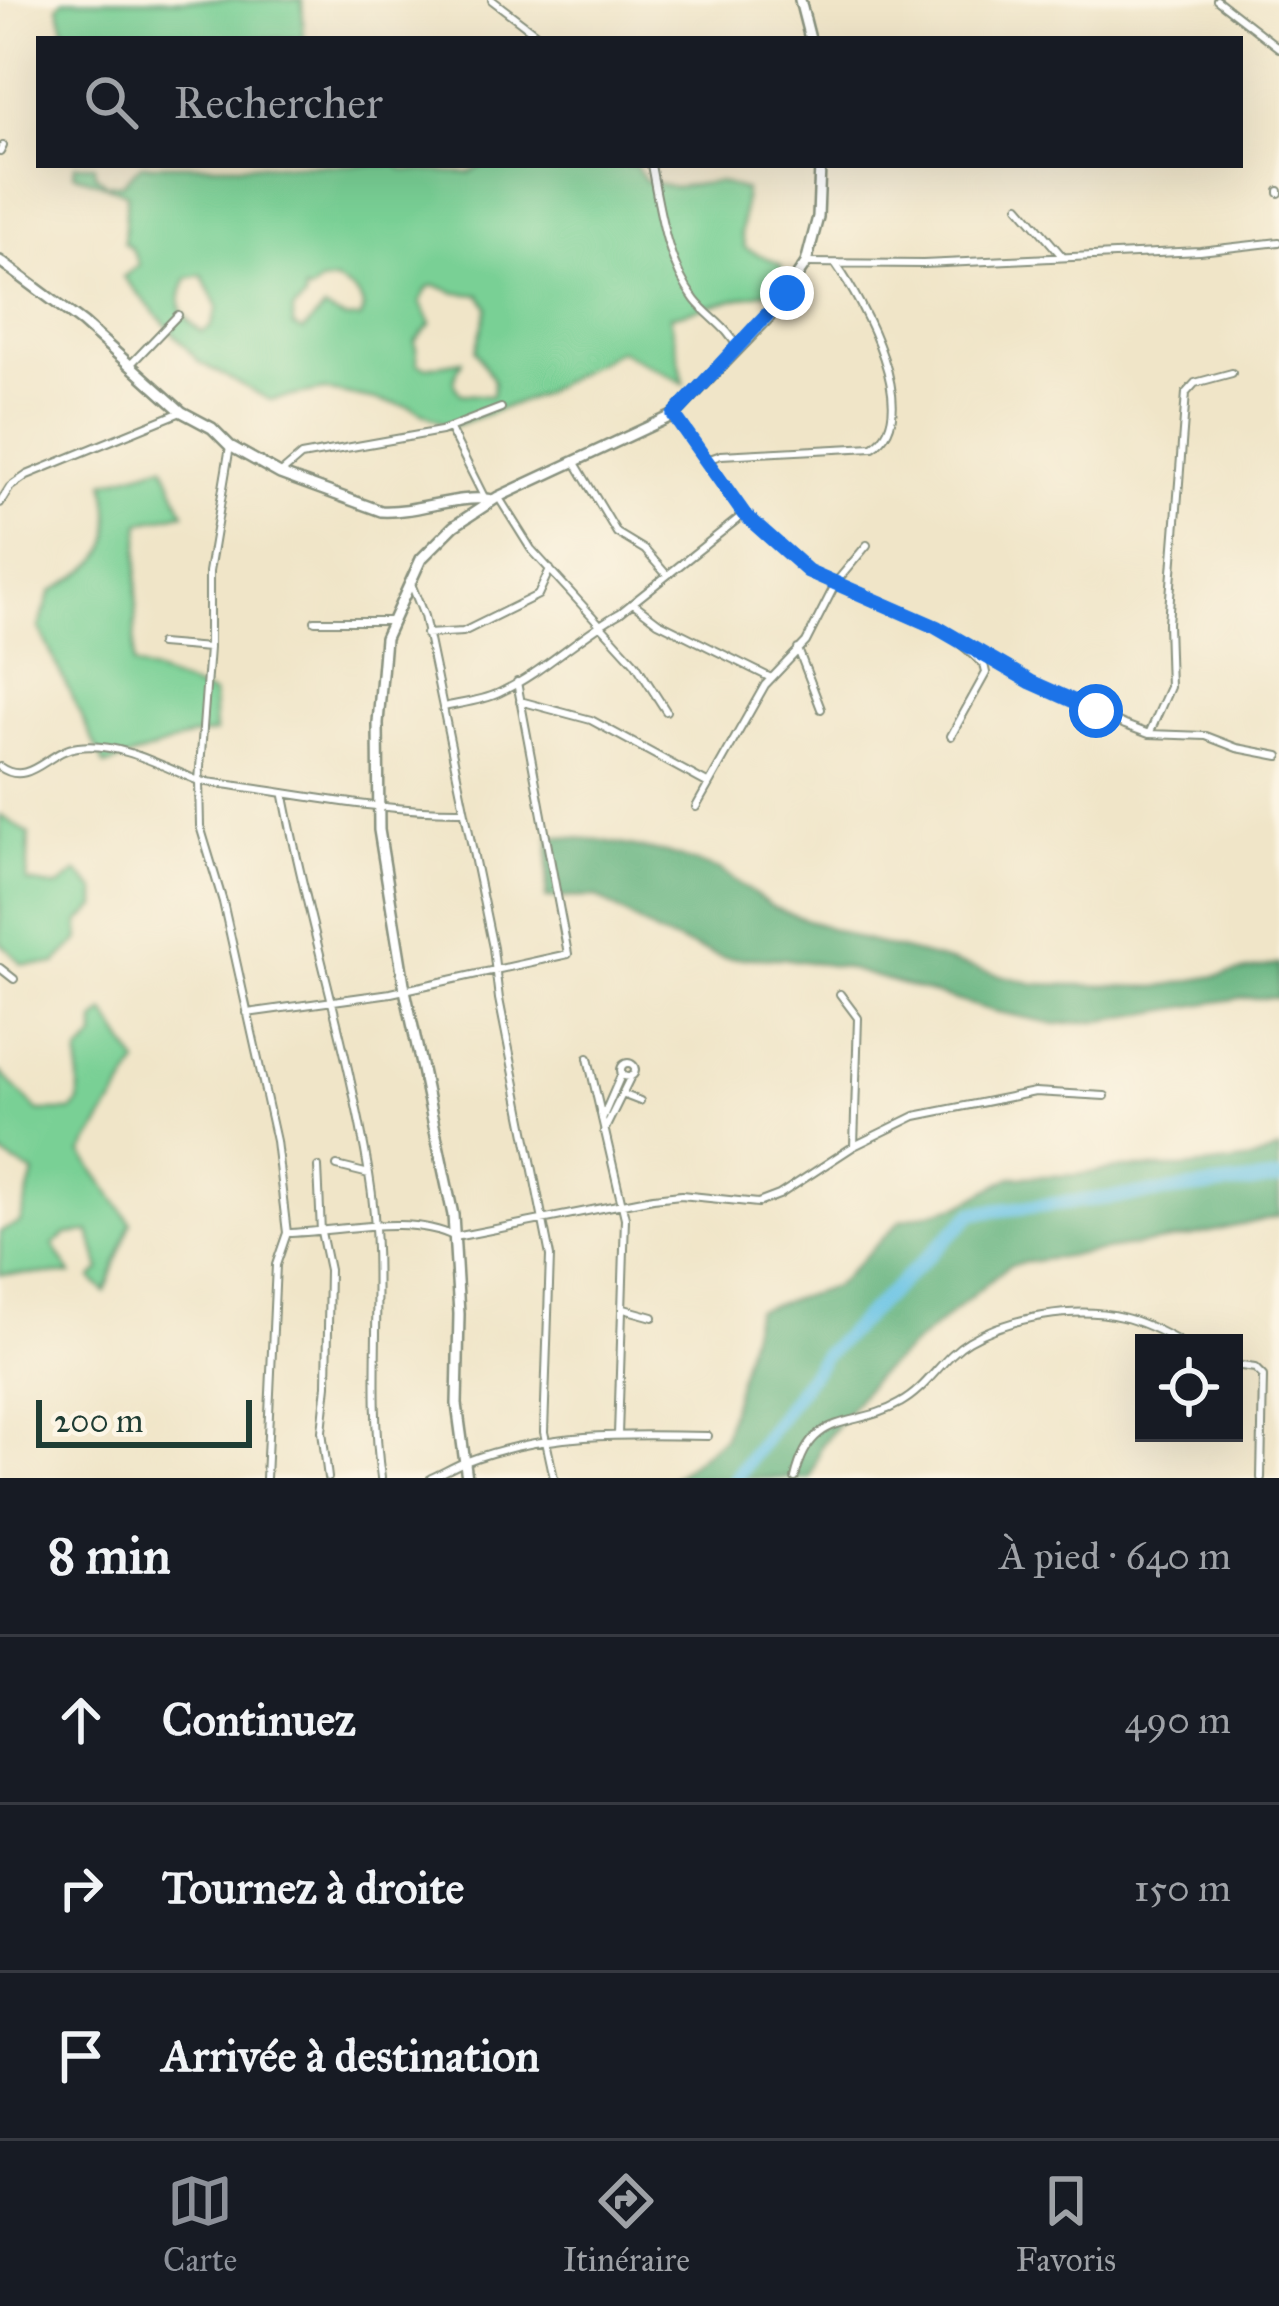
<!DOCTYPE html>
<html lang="fr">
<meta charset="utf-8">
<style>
:root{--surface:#171b24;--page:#242831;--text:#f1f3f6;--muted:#9ea1a6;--line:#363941;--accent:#8c9099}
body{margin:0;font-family:"IM FELL Great Primer",serif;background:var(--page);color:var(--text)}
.controls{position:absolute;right:36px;bottom:36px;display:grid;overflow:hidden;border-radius:0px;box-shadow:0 12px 48px #0002}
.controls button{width:108px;height:108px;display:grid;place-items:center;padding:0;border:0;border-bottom:3px solid var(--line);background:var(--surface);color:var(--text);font:60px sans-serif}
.scale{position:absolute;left:36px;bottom:30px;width:216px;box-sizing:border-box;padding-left:12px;border:6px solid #1f3d34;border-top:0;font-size:33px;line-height:42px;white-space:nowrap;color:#1f3d34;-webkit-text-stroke:9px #fcf5e5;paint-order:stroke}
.stop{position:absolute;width:36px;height:36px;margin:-27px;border:9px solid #1a73e8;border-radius:50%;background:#fff}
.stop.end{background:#1a73e8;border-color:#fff;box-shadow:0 3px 12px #0008}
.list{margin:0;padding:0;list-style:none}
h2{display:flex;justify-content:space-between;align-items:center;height:156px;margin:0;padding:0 48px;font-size:51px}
h2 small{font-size:39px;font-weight:400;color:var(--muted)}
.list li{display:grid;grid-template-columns:78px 1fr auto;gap:36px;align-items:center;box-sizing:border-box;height:168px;padding:0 48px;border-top:3px solid var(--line)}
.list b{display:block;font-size:45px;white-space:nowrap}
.list em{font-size:39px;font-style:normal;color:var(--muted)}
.icon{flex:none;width:66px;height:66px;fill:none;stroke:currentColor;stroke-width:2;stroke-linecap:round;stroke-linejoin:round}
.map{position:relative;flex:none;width:1279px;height:1478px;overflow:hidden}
.search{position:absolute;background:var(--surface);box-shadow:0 12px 48px #0002;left:36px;right:36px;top:36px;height:132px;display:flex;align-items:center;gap:30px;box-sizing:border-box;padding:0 42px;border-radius:0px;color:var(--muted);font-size:45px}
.sheet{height:660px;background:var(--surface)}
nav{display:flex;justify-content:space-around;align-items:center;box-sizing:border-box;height:168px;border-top:3px solid var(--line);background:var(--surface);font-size:33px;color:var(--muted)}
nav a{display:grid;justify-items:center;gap:6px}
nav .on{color:var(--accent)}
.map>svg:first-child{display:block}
</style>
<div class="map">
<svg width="1279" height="1478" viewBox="0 0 1279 1478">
<rect width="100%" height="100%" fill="#fcf5e5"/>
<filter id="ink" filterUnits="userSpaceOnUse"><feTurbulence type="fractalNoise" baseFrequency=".00833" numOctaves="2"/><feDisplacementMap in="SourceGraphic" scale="24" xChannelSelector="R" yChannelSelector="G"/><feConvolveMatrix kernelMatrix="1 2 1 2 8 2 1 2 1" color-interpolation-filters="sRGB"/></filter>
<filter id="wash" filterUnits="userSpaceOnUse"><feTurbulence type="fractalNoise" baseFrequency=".004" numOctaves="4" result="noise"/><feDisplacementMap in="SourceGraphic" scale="48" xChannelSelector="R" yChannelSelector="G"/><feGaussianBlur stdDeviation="2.7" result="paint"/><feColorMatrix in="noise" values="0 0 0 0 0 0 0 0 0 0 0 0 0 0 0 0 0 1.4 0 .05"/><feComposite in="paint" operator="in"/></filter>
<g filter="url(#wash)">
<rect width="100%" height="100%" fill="#f0e5c8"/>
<path fill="#79d095" stroke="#4c8664" stroke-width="3" fill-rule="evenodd" d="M63,0H302L304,39H67L58,6Z
M75,165H94L95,174L106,184H122L141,165H396L404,170L469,173L485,165H635L646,181L674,187L718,182L745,190L741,234L745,248L780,264L786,278L796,284L670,316L684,383L619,350L537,396L450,427L411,407L325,390L270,400L199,362L123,277L139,265L132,249L124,242L127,193L74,174ZM202,275L218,307L211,327L202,332C178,314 175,304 187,278ZM335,281C351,288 369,298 361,318L346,319L324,309L303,331L293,326V310L305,299V290L310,292L320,283ZM435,285L456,293L480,295L488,307L476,350L494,382L492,396L461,394C449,383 456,374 462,361L426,367L418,364L415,341L431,323L420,302L428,287Z
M164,465L184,513L140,523L133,665L213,694L215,733L192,736L105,766L39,628L51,592C111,557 117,551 105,482Z
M0,815L29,834L27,882L58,887L77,872L96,891V907L79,923V940L55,964H22L0,942Z
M105,1012L138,1064L82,1153L131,1223L105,1292L91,1278L100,1270L90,1232L66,1234L53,1245L71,1274H0V1232L20,1223L34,1174L0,1154V1072L38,1111H71L79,1102V1054L95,1038V1021Z"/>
<path fill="#62b27e" stroke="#407859" stroke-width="3" d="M550,836L599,840L666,853L720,870L774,908L857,938L1035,984L1157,987L1279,964V998H1240L1101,1021L1056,1024L993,1011L842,967L782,958H725L659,935L597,897L546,898Z
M1279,1150V1216L1189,1237L1009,1265L875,1377L821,1446L811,1478H673L724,1437L756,1310L834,1287L901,1220L961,1205L1011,1177L1076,1175L1123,1168H1183L1253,1160Z"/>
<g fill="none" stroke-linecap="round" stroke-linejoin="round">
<path stroke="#67c3e5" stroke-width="14" d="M736,1478L824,1356L973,1213L1279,1179"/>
</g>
</g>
<g filter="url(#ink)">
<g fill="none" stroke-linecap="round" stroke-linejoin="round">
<defs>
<path id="street" d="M492,0L543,39
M1217,0L1279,48
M0,152L3,146
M651,165C660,210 666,262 695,300C708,317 729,328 738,349
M1279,191V193
M1019,206L1062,256
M806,263L923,264L1200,251L1279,242
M130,365L178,315
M674,415L744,514L808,571L936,627L1031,682L1125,725L1149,734L1206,736L1237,748L1279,756
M450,429L485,499
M707,460L721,455L873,447C924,415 862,301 837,266
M574,461L617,533L645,550L666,574
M280,474L301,456L441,431L501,408
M499,498L531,549L635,663L666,711
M0,503L10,487L27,475L181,412
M410,581L424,616L493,948L499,999L550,1256L544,1432L554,1478
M633,603L658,622L771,678
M315,621H390
M426,634L463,632L538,595L550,569
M160,644L209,648
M798,649L821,709
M520,701L591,720L707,783
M443,707C461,703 482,701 499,693C544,672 578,636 620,613L744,514
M1149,734L1170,687L1168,623L1186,393L1195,383L1232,373
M951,736L986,673L984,664L962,645
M0,767C30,788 48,750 78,747C121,742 161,766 199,781L209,648V572L230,446
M284,796C308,923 348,1046 369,1174C386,1275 367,1377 381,1478
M696,807L765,685L806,642L837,581L867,545
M463,811C374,812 287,791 199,781L200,826L223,902L276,1141L287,1233C338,1232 410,1213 455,1237L653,1198L681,1195L758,1203L779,1195L854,1146L915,1116L1035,1092L1105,1096
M0,968L14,979
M840,994L858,1018L854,1146
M247,1013L391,993L568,954L517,682
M588,1058L625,1218L618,1435
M621 1070a7 7 0 1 1 14 0a7 7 0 1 1-14 0Z
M622,1094L640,1101
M602,1119L622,1073
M604,1131L631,1076
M337,1166L369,1174
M318,1167L321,1232L329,1270L327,1385L322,1431L328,1478
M624,1309L653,1317
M1234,1365L1255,1368L1263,1376L1261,1478
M266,1478L276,1265L287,1233
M431,1478C443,1473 454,1466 465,1462C542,1432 627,1434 708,1436
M795,1478C811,1408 854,1430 900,1403C928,1388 942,1357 969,1341C1009,1317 1076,1306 1122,1317C1144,1322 1163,1332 1182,1343"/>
<path id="secondary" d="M800,0L810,39
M0,261L83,323L182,412L212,428L230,446L280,474L381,511C419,513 455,494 493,500
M467,1478L457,1404L459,1314L453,1215L405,990L379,830L378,723L385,638L421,559L454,526L498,497L674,415L769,317L806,263L818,217L820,165"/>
</defs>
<use href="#street" stroke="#88917e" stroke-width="10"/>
<use href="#secondary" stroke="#88917e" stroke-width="14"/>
<use href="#street" stroke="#fff" stroke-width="6"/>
<use href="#secondary" stroke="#fff" stroke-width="9"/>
</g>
</g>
<g fill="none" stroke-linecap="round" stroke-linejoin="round" filter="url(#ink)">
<path stroke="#1a73e8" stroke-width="15" d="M787,293L674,415L744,514L808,571L936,627L1031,682L1096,711"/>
</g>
</svg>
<div class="controls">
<button><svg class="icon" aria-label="locate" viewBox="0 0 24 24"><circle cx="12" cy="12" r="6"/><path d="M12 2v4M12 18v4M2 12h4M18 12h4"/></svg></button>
</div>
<div class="scale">200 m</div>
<div class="stop" style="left:1096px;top:711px"></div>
<div class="stop end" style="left:787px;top:293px"></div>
<div class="search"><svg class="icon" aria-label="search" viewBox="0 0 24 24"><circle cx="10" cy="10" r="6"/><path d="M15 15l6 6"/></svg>Rechercher</div>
</div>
<section class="sheet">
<h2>8 min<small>À pied · 640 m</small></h2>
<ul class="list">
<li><svg class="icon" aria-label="ahead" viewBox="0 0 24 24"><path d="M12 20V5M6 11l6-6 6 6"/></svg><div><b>Continuez</b></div><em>490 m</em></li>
<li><svg class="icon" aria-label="right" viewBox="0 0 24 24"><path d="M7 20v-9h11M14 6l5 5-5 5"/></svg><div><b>Tournez à droite</b></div><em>150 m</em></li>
<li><svg class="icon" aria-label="arrive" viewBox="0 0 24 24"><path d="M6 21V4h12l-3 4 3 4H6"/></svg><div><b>Arrivée à destination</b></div></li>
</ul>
</section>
<nav>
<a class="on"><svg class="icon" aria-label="map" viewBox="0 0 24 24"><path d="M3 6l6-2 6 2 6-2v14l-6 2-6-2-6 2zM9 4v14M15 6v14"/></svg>Carte</a>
<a><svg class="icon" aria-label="directions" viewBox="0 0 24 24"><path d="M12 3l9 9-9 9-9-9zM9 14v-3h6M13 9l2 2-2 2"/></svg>Itinéraire</a>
<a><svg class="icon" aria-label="saved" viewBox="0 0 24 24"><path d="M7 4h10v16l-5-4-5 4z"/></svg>Favoris</a>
</nav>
